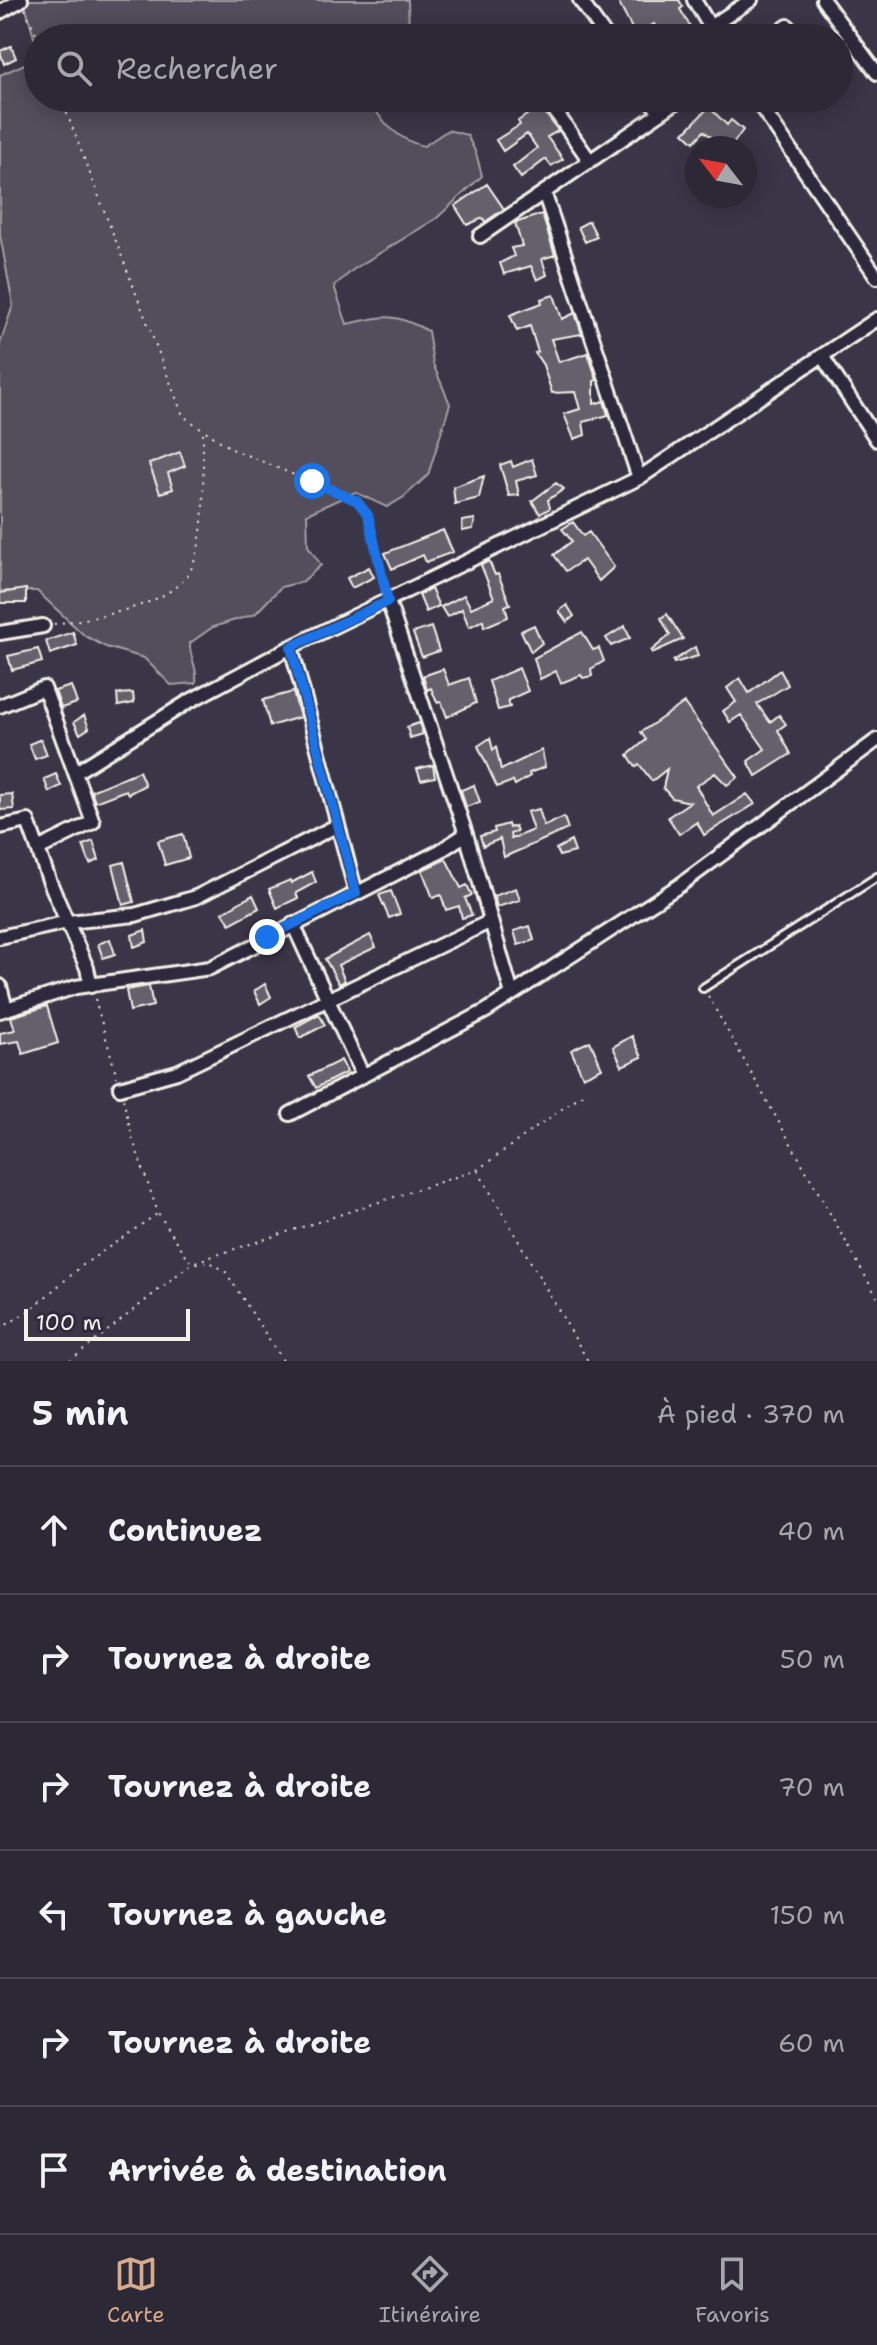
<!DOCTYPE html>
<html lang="fr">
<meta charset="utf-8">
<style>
:root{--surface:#2c2835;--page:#383441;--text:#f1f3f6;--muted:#a6a6ad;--line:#484450;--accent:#d6ab8b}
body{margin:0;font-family:"Shantell Sans",sans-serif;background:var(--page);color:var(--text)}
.compass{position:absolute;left:685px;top:136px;width:72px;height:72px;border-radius:50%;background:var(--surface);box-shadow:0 4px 20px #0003;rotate:301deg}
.scale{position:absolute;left:24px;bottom:20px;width:166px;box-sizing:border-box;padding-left:8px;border:4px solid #f4f1e8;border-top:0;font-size:22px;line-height:28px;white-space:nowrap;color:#f4f1e8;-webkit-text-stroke:6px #2f2a3d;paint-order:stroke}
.stop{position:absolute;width:24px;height:24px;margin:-18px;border:6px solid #1a73e8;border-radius:50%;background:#fff}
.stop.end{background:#1a73e8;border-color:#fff;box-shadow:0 2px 8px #0008}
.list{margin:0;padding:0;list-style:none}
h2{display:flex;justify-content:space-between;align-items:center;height:104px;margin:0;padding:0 32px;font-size:34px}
h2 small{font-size:26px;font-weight:400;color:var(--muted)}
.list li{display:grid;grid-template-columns:52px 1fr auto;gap:24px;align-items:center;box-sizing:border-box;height:128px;padding:0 32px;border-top:2px solid var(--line)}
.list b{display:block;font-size:30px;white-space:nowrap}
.list em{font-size:26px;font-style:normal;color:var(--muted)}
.icon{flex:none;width:44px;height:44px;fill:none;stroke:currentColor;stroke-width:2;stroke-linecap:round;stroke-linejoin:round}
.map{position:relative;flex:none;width:877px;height:1361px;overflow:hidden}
.search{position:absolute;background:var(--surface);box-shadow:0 4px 20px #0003;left:24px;right:24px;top:24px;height:88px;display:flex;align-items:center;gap:20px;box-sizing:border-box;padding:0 28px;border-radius:44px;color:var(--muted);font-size:30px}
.sheet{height:872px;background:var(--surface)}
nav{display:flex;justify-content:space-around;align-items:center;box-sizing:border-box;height:112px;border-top:2px solid var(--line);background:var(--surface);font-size:22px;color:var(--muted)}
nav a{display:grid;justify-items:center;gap:4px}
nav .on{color:var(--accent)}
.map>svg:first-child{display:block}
</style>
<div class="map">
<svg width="877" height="1361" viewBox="0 0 877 1361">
<rect width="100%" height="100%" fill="#3b3647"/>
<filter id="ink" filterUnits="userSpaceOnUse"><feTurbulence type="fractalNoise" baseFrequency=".0125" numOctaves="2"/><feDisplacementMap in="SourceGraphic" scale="16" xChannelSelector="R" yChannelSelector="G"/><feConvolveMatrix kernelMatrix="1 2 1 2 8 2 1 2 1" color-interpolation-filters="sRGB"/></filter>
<g filter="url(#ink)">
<path fill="#534e5c" stroke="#a4a0a2" stroke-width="2" d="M24,0H408L409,34L408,38H38V52Z
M38,58V98H379L378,114C390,130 404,142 424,146L448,130L467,135L476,153L482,176L437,218L354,269L334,286L347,324C385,316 393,312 428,331L433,364L450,404L428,475L404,497L387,507L355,492L307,514L308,546L321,565L302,582L281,587L255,614L213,627L190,643C189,658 198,665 196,683L171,685L144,658L106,647L85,636L37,591H0V344L13,305L0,235V75Z"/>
<path fill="#65616c" stroke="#f4f1e8" stroke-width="2" d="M617,0H679L683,7L680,9L695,35L691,38H662L654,24L636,36Z
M739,27L747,38H726V36Z
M11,46L16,58L4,64L0,51Z
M575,98H598L582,109Z
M709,107L727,125L731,120L743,130L730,148H725L704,131L694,142L684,133Z
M537,108H541L557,129L558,131L547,137L563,159L551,166L546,159L521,178L513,167L537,148L527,134L503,151L496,140L520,125L518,121Z
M487,184L504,209L485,222L483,218L467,225L455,206Z
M542,214L555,255L542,259L547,275L537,280L531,266L504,274L500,263L514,256L511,248L522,246L515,223Z
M589,221L597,237L585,242L578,227Z
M554,295L562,319L575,313L582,334L551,339L559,362L588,353L597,380L594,381V404L604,401L608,415L583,422L585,435L574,439L564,414L580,409L575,392L552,393L543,365L535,353L538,352L530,326L517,331L510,315L542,303L541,299Z
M180,452L185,466L168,473L173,489L160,493L149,464Z
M532,459L537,475L516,481L519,495L509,496L500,465L511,461L513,467Z
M484,476L479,498L455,504L453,487Z
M556,483L564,489L548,500L550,508L540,514L532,501Z
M475,519L473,529L462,531V521Z
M573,522L583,536L589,532L614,567L599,581L584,560L566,571L554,555L572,541L562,529Z
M443,530L453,552L426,562L423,555L392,569L385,553Z
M489,561L495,575L498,574L510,604L505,606L508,617L484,627L483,620L469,627L462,609L447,617L441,607L464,595L471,608L494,598L481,565Z
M369,567L374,577L352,588L347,578Z
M26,589V603H0V593Z
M431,589L439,606L426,612L419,595Z
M567,605L574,616L567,622L559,611Z
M667,614L683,639L652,653L651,651L670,635L661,618Z
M534,625L542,643L531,652L521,631Z
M625,626L630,638L611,646L606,638Z
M431,627L439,651L422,657L413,633Z
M73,632L77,645L50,654L46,641Z
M582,632L593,650L599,648L604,661L591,669L592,676L583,678L581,675L561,683L556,671L540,679L534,658Z
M695,647L698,656L674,663L673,661Z
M38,649L42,662L12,670L8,656Z
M519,668L528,691L508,700L510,707L498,710L489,681Z
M443,669L449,685L469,678L476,703L447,717L441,701L437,702L431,688L427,690L423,676Z
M780,670L788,685L757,704L770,722L779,715L786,724L778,730L791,754L756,776L748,761L765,749L741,715L730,722L723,711L736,702L727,688L740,678L749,693Z
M71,686L77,703L61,708L55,691Z
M293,692L300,717L270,726L263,700Z
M133,693L134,703L118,706L117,694Z
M684,703L738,777L727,785L715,773L696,786L713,816L747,794L755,804L704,835L697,822L679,834L668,817L690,802L672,798L663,788L667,769L652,781L639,764L636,767L628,755L646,740L641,732Z
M84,715L89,728L80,734L74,722Z
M419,723L423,734L410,738L407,727Z
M490,738L493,750L496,747L501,770L542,750L545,767L529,773L530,776L515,785L513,781L497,787L478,746Z
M41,739L47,755L35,759L29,744Z
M433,765L435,777L421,780L417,769Z
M139,771L145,785L128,794L126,790L95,802L91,791Z
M56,774L61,786L49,792L44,779Z
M474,785L480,802L466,807L461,790Z
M12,794L14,809L0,810V795Z
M539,809L544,826L564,817L568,829L504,857L500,839L483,846L480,836L495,832L494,828L508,824L509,828L515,826L517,831L510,834L511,839L533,830L527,812Z
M183,834L189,858L165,865L158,841Z
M93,841L99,860L90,864L83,845Z
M571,841L575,852L559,856L556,849Z
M446,859L461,888L467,885L472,895L465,898L472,915L462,918L459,906L446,910L441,895L433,898L422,870Z
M124,862L134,902L123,905L113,865Z
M312,872L316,882L296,893L298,898L277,908L269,889L290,880L291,883Z
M516,888L520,900L497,907L494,896Z
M391,891L400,914L389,918L379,895Z
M253,895L259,908L230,924L223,912Z
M530,926L534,940L518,945L514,931Z
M145,930L147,942L134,947L132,935Z
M370,935L376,947L338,965L345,981L339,984L325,959Z
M110,939L115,954L103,958L98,944Z
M265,984L271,997L260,1004L254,991Z
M149,986L153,1006L130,1011L126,990Z
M47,1006L58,1043L23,1054L19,1041L0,1044V1033L15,1030L11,1017Z
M319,1014L325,1025L300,1038L295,1027Z
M632,1036L642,1057L622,1066L613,1047Z
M590,1041L602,1068L583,1077L571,1050Z
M341,1060L347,1072L316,1088L309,1076Z"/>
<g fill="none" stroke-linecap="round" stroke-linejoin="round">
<defs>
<path id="lane" d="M703,988L877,877"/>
<path id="street" d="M580,0L607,38
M694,0L717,38
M823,0L877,73
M0,12L21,0
M710,27L751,0
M770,38L788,26
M546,98L590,161
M649,98L660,113
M755,98L877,277
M544,192L639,478
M480,236L682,98
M822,356L877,440
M388,601L466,834L512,994
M0,633L43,626
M291,647L356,893
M0,706L44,688L93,822L38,849
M76,772L188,702L291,647L639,478L877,319
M0,827L28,821L49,880L87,968L91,986
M293,924L363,1076
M0,937L68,922L135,915L196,897L338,825
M0,986L6,1009
M0,1011L76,987L210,968L440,851L466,834
M120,1088L177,1072L491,921
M290,1114L486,1011L680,885L877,740"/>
</defs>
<use href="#lane" stroke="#f4f1e8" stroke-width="12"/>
<use href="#street" stroke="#f4f1e8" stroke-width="18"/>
<path stroke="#f4f1e8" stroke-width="2" stroke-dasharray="2 6" stroke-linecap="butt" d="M25,9L38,38
M61,98L183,416L232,449L357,501L368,515L385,586
M54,624C92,618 175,607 192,567C208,531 202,472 203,433
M708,996L877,1297
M95,999L117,1077
M123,1099L133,1140L158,1213L190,1261
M478,1171L588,1361
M196,1263L210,1262L225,1271L283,1361
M0,1329L30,1310L83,1265L157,1214
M70,1361L192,1263L477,1170L584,1093"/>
<use href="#lane" stroke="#2f2a3d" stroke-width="6"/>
<use href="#street" stroke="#2f2a3d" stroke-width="12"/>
</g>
</g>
<g fill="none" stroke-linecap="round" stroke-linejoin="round" filter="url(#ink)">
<path stroke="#1a73e8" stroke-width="10" d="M267,937L356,893L291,647L388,601L368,515L357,501L312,481"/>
</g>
</svg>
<svg class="compass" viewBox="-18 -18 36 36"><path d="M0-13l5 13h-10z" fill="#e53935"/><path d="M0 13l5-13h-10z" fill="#a6a6ad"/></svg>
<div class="scale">100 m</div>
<div class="stop" style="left:312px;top:481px"></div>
<div class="stop end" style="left:267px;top:937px"></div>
<div class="search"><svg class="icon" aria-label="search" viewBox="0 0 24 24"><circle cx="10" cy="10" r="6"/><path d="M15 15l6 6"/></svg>Rechercher</div>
</div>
<section class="sheet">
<h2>5 min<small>À pied · 370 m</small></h2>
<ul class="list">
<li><svg class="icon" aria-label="ahead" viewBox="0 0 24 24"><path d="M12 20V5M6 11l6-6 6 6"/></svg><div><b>Continuez</b></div><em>40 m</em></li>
<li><svg class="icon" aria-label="right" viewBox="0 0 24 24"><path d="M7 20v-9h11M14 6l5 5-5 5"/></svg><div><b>Tournez à droite</b></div><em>50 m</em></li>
<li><svg class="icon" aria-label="right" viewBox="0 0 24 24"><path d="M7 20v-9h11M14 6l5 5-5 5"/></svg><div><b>Tournez à droite</b></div><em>70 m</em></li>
<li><svg class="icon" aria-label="left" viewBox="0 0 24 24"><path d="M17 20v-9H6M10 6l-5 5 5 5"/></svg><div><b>Tournez à gauche</b></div><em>150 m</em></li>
<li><svg class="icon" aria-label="right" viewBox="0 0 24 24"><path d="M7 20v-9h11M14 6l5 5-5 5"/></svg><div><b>Tournez à droite</b></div><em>60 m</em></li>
<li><svg class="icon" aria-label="arrive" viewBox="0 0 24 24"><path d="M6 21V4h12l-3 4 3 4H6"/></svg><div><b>Arrivée à destination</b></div></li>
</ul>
</section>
<nav>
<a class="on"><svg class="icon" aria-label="map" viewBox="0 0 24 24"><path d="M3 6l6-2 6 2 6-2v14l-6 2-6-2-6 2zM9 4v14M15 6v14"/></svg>Carte</a>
<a><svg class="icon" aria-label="directions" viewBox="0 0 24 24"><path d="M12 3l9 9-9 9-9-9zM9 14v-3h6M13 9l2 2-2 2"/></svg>Itinéraire</a>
<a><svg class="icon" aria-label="saved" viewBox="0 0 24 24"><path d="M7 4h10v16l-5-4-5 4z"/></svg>Favoris</a>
</nav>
